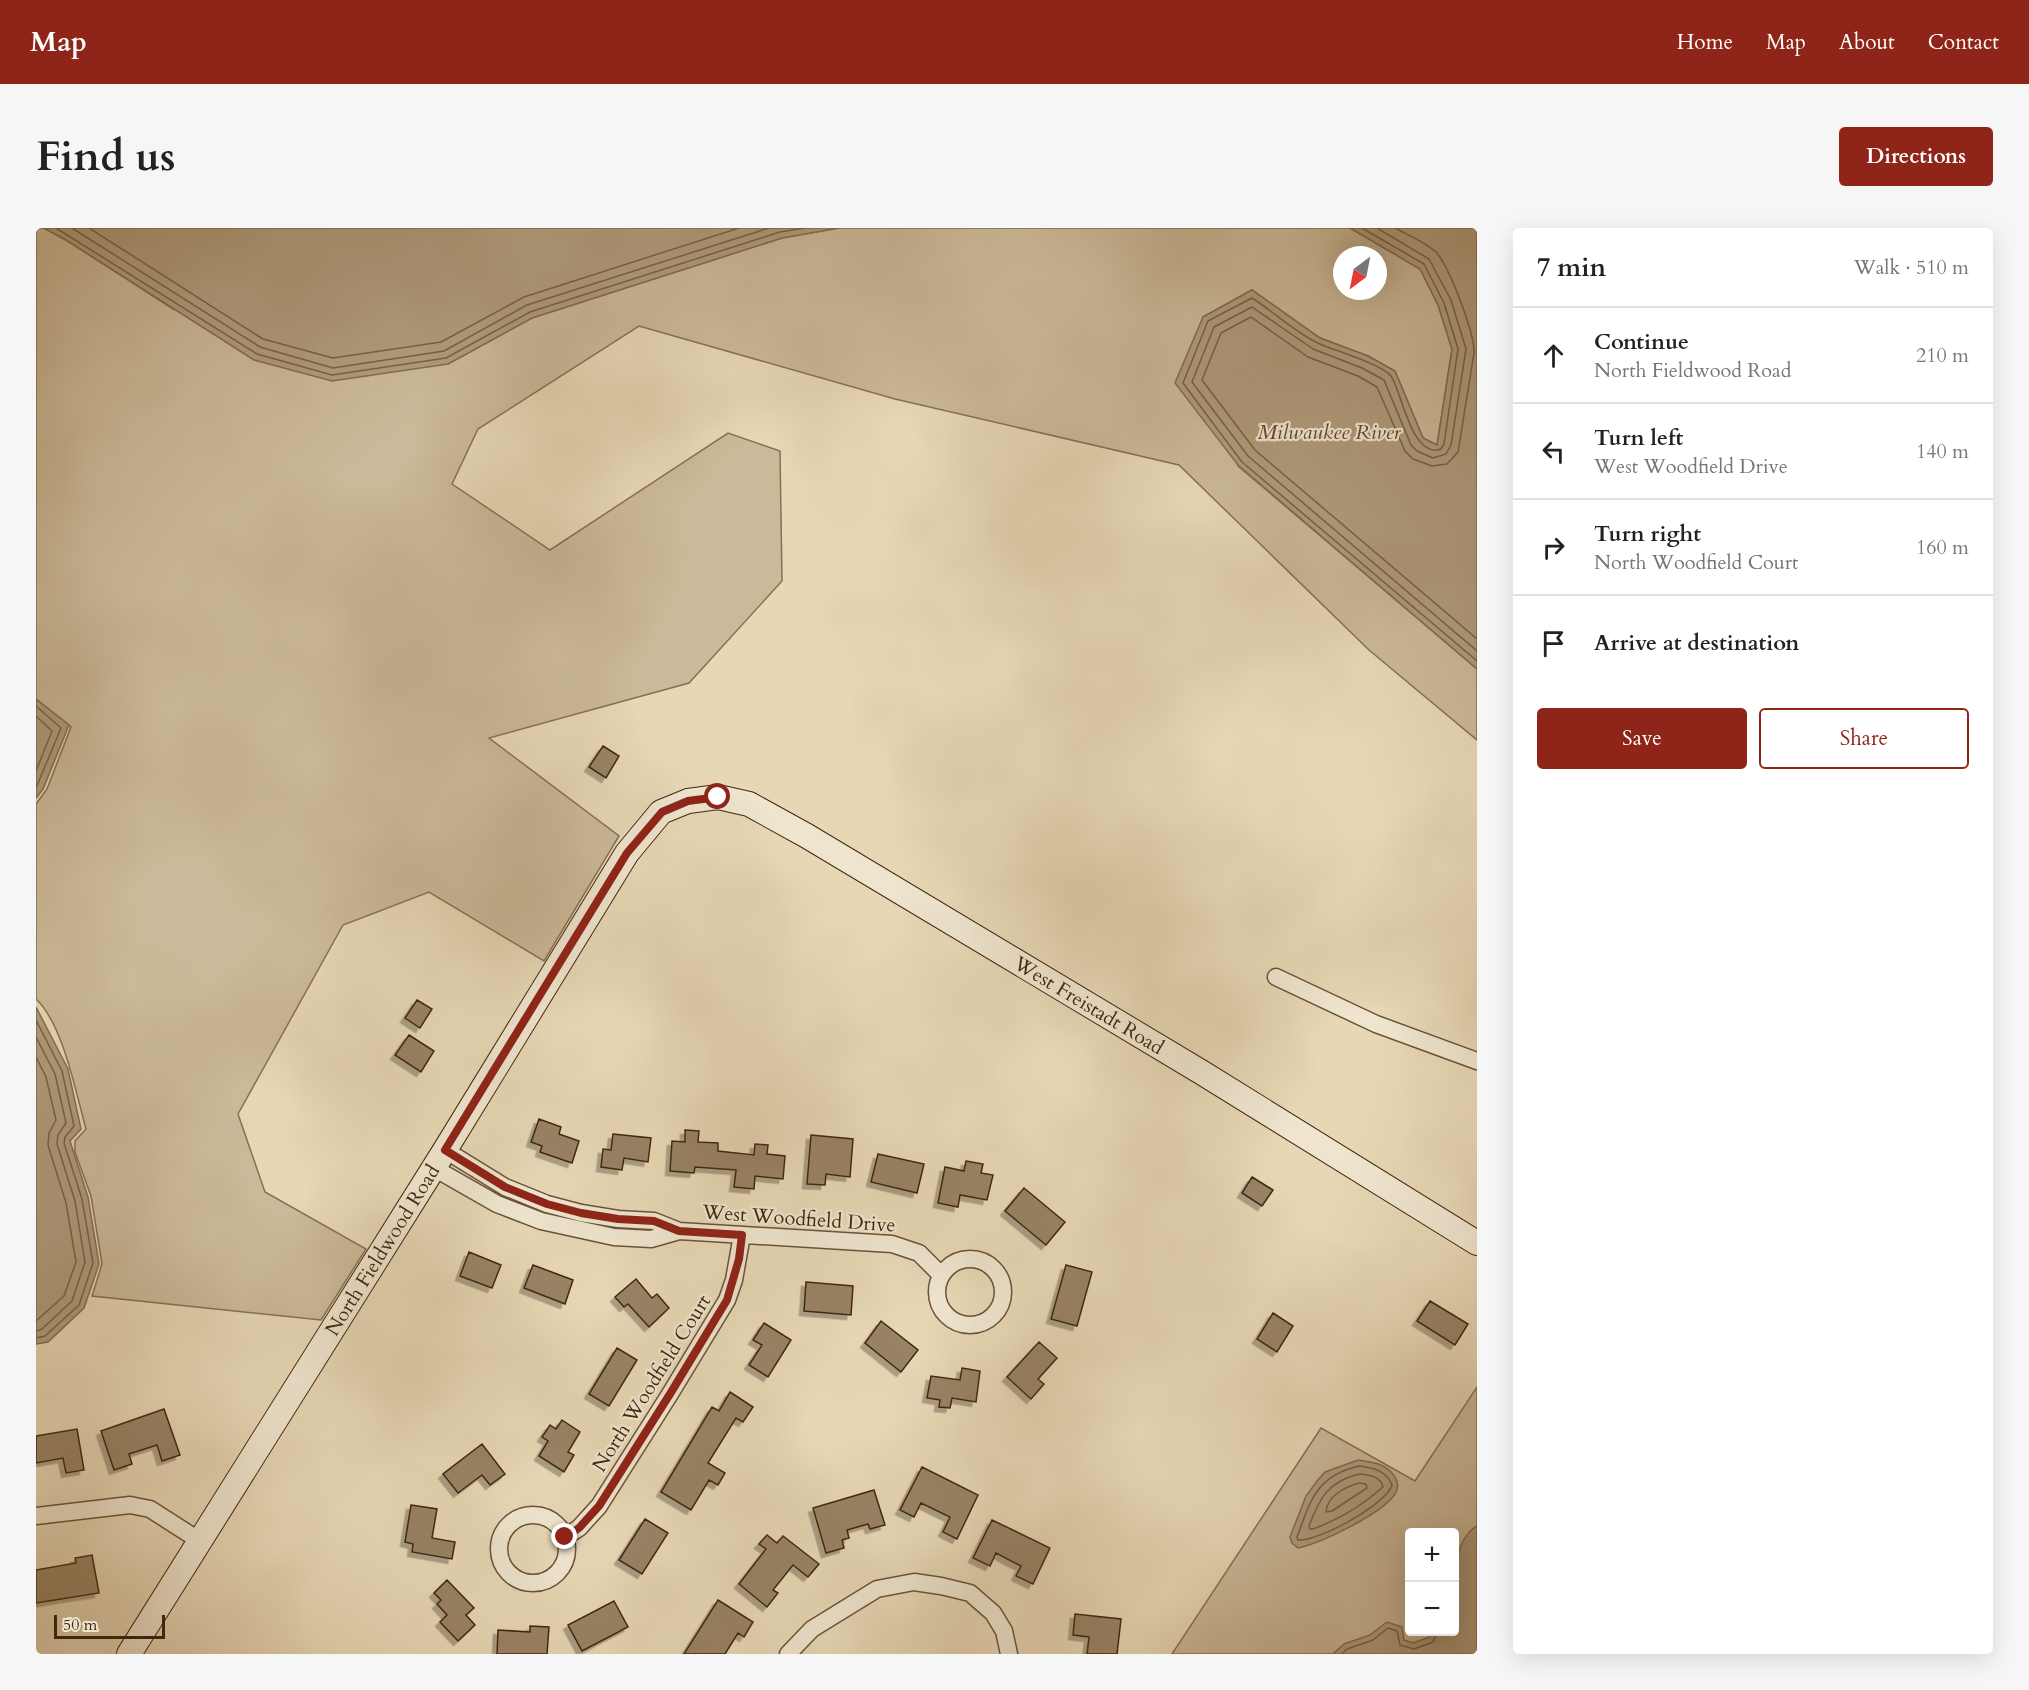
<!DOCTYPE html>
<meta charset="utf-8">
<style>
:root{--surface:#fff;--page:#f6f6f6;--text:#222;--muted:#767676;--line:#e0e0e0;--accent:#8f2418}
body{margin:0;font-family:Cardo,serif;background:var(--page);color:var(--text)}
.controls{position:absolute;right:18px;bottom:18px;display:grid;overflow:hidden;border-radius:6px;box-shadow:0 6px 24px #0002}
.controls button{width:54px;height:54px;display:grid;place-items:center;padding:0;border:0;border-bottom:2px solid var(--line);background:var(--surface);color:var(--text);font:30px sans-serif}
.compass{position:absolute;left:1297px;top:18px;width:54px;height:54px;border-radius:50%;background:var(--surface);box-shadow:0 6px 24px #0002;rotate:212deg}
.scale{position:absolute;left:18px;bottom:15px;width:111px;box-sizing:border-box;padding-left:6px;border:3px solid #42270e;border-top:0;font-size:16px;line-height:21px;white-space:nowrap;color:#42270e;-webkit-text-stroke:4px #efe5cf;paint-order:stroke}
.stop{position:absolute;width:18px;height:18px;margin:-14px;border:4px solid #8f2418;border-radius:50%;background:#fff}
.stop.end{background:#8f2418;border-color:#fff;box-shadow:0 2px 6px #0008}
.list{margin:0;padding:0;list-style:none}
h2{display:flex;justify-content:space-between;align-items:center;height:78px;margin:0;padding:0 24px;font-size:26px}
h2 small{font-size:20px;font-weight:400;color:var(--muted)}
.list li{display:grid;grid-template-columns:39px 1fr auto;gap:18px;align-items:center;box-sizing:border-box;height:96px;padding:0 24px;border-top:2px solid var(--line)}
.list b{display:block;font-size:22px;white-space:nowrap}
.list p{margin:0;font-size:20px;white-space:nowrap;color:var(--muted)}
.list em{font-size:20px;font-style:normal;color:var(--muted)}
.actions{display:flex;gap:12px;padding:18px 24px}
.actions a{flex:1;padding:14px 0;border:2px solid var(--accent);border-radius:6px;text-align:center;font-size:21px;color:var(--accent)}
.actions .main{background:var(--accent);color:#fff}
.icon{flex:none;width:33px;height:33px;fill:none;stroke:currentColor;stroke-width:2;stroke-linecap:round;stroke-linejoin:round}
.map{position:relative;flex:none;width:1441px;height:1426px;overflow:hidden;border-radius:6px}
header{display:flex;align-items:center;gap:36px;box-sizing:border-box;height:84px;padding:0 30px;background:var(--accent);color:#fff}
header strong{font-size:28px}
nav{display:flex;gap:33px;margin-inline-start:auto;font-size:21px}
.intro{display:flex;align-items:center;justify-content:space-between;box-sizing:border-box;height:144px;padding:0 36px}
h1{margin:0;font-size:42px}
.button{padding:15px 27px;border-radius:6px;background:var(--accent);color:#fff;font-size:21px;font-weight:700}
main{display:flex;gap:36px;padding:0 36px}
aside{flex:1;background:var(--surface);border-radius:6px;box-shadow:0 6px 24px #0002}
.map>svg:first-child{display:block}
</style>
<header>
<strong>Map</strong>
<nav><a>Home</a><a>Map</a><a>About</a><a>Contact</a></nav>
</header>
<div class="intro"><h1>Find us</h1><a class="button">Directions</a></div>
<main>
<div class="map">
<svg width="1441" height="1426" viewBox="0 0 1441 1426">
<defs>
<filter id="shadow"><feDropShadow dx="-4.5" dy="4.5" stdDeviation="0" flood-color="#0004"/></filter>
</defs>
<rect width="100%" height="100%" fill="#e7d7b5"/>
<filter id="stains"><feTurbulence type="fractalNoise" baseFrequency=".00333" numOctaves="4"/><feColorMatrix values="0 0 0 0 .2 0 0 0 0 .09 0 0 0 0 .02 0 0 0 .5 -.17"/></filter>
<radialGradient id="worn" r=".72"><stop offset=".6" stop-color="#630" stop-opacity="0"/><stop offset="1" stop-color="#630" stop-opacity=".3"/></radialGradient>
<path fill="#cbb999" stroke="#867054" stroke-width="1.5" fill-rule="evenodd" d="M0,0H8L30,12L137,81L412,136L496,90L746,10L803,0H1314L1384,41L1402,77L1416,121L1401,217L1387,210L1359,143L1332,128L1284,110L1216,62L1167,89L1202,238L1441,441V512L1333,422L1143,237L859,171L603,98L442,201L416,256L514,322L692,205L744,223L746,353L653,455L453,510L583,608L508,733L393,664L307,697L202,886L229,964L330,1021L285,1092L56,1068L66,1036L55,968L39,924V913L50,901C40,865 27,796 0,771V576L11,561L35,499L0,471ZM1306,27H1342V63H1306Z
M1441,1159V1426H1136L1285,1200L1379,1253ZM1374,1304H1418V1404H1374Z"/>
<path fill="#af9b7c" stroke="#836d50" stroke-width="1.5" d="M8,0H803L746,10L496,90L412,136L296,153L218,132L30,12Z
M1314,0H1441V441L1202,237L1139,155L1167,89L1216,62L1284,110L1332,128L1359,143L1387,210L1401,217L1416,121L1402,77L1384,41Z
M0,471L33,497L7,561L0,570Z
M0,779L32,841L45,901L34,913L52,969L63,1036L48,1080L12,1114L0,1116Z
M1322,1232C1336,1234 1350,1235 1359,1249C1362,1254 1363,1260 1359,1266C1346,1286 1285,1315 1262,1320L1256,1315L1254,1309L1270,1268L1281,1253L1289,1244Z
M1441,1298V1426H1297L1308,1416L1334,1407L1351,1394L1366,1399L1368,1412L1377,1415L1394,1409L1396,1404H1418C1418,1375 1412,1314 1441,1298Z"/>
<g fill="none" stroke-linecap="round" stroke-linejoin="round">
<path stroke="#786145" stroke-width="1.5" d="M20,0L221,126L296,147L410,130L494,84L744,4L769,0
M36,0L224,119L297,140L408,123L491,77L733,0
M53,0L227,111L297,130L405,114L488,69L703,0
M1326,0L1388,36L1408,75L1422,121L1408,216L1405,221C1376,232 1366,164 1355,148C1345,136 1300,123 1284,116C1262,107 1237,83 1216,70L1172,93L1147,155L1206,234L1441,433
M1341,0L1393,31L1415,72L1430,121L1415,217L1410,226L1397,230L1381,223L1375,217L1348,152L1326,140L1277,121L1216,79L1178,99L1156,154L1212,228L1441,423
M1359,0C1372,7 1389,14 1400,24C1413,38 1439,106 1438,125L1422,224L1411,236L1396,238L1377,231L1369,223L1341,159L1322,148L1272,129L1215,89L1185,105L1166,152L1219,222L1441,411
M0,478L25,500L0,560
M0,488L16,503L0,543
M0,792L26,843L38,898L29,909L28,915L46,971L57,1035L43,1077L9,1108L0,1110
M0,809L19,846L30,895L22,907L21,916L39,973L49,1034L36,1073L6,1101L0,1103
M0,829L10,849L20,892L13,905L12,917L30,975L40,1034L28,1068L0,1093
M1323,1238C1337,1240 1350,1242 1356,1257C1351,1276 1282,1314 1262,1312L1261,1309C1275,1272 1280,1248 1323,1238Z
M1323,1246C1333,1247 1345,1248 1347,1259C1327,1277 1302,1292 1277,1301H1274L1273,1298C1284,1269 1292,1254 1323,1246Z
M1323,1255L1330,1256L1331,1260L1296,1283L1290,1284C1291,1268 1309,1259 1323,1255Z
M1306,1426L1311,1421L1337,1412L1352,1400L1361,1403L1364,1417L1378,1421L1397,1414L1401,1404"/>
</g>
<path fill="#988365" stroke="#42270e" stroke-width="1.5" filter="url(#shadow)" d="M567,518L583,528L570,550L553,539Z
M381,772L396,781L384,800L369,790Z
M373,807L398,823L385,844L359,827Z
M503,891L525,899L523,906L543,913L536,935L504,924L506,918L495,914Z
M649,902L663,903L662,914L682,915V923L718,927L719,916L732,917L731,926L749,928L747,951L719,948L718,961L698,959L700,942L659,939L658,945L634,943L636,913L649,914Z
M577,906L615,910L612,934L588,930L586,942L565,939L567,921L575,922Z
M775,907L817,911L814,949L790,946L789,957L771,956Z
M842,926L888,936L881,965L835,954Z
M930,933L947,936L945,945L957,947L951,972L924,967L922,979L902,975L909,939L928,943Z
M1216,949L1237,962L1226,978L1206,965Z
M988,960L1029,994L1010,1017L969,983Z
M433,1024L465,1037L456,1060L424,1048Z
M497,1037L537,1052L529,1076L488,1060Z
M1030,1037L1056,1044L1041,1098L1015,1091Z
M600,1051L616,1070L621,1066L633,1080L613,1099L592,1076L588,1079L579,1069Z
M770,1054L817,1058L815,1087L768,1083Z
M1394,1073L1432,1096L1419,1117L1381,1093Z
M1237,1085L1257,1098L1241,1124L1221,1111Z
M845,1093L882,1122L865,1144L829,1115Z
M728,1095L755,1112L732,1149L713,1137L726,1117L717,1112Z
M1003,1114L1021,1130L1002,1151L1008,1156L995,1171L971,1149Z
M581,1120L601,1132L573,1178L553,1166Z
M926,1140L944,1143L940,1174L916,1170L914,1180L903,1179L904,1172L891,1170L895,1148L924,1152Z
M694,1164L717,1179L707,1194L700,1190L672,1235L689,1245L682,1257L673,1252L655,1282L625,1264L676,1179L683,1183Z
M128,1181L144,1227L126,1233L121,1217L93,1226L96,1236L78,1242L65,1203Z
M526,1192L544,1204L532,1224L538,1227L528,1244L503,1228L512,1213L506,1209L514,1197L520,1201Z
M41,1201L48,1242L30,1245L27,1230L0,1235V1208Z
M446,1216L469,1246L454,1257L446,1247L422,1265L407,1246Z
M886,1239L942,1267L921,1311L907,1304L914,1289L885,1275L878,1289L864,1282Z
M838,1262L849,1297L834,1301L832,1296L811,1302L813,1310L806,1312L808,1320L790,1325L777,1280Z
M375,1277L401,1281L396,1310L419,1314L416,1331L376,1324L377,1316L369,1314Z
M609,1291L632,1305L606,1346L583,1332Z
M956,1292L1014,1320L997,1356L980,1348L985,1338L960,1325L954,1338L937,1330Z
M731,1307L741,1315L747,1308L783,1336L772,1349L757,1337L737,1362L742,1365L731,1379L703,1356L730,1321L723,1316Z
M56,1327L63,1365L0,1375V1342L40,1335L39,1330Z
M411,1352L438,1380L430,1387L439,1397L422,1413L404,1394L411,1387L401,1376L405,1372L398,1365Z
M682,1372L717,1394L708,1409L702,1405L689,1426H648Z
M578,1373L592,1399L546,1423L532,1397Z
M1039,1386L1085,1391L1081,1426H1051L1053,1409L1037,1407Z
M494,1398L513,1399L511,1426H461L462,1402L494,1404Z"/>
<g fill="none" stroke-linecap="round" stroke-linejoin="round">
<defs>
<path id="street" d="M1240,749L1340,796L1441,833
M409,922L469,959L511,976L545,985L582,991L618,993L643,1003L856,1016L883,1025L905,1047
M398,940L461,976L505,993L578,1009L615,1011L643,1003
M901 1064a33 33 0 1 1 66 0a33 33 0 1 1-66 0Z
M463 1321a34 34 0 1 1 68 0a34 34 0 1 1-68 0Z
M0,1288L94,1277L114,1281L164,1313
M529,1309L543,1300L563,1278L634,1166L691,1072L698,1052L706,1007
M752,1426L776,1401L841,1361L878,1354L905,1358L934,1365L957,1385L968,1403L973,1426"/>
<path id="secondary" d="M93,1426L409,922L591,625L625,584L652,573L682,569L713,576L771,608L1165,844L1441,1015"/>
</defs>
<use href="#street" stroke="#6b5338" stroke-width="19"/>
<use href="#secondary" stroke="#42270e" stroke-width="26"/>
<use href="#street" stroke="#efe5cf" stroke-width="16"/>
<use href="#secondary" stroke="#efe5cf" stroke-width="24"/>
</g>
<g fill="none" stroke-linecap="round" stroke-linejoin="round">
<path stroke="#8f2418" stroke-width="8" d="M529,1309L543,1300L563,1278L634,1166L691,1072L703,1031L706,1007L643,1003L618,993L582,991L545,985L511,976L469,959L409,922L591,625L626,584L652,573L682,569"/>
</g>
<g text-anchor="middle" stroke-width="4.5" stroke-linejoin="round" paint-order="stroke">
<g font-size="20" fill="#42270e" stroke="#efe5cf">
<text transform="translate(1053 777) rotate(31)" y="7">West Freistadt Road</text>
<text transform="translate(763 990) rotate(4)" y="7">West Woodfield Drive</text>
<text transform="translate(346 1022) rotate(-58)" y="7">North Fieldwood Road</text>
<text transform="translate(615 1155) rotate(-58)" y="7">North Woodfield Court</text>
</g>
<g font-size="21" font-style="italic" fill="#634a2f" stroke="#efe5cf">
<text x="1293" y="211">Milwaukee River</text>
</g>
</g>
<rect width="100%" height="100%" filter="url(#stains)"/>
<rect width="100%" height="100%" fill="url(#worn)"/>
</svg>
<div class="controls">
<button>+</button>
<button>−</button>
</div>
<svg class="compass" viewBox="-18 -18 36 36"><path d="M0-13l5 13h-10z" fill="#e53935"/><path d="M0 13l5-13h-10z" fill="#767676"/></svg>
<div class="scale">50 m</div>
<div class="stop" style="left:682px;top:569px"></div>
<div class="stop end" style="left:529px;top:1309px"></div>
</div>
<aside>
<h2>7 min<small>Walk · 510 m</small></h2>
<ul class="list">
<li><svg class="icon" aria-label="ahead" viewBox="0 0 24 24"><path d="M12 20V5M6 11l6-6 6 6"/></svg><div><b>Continue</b><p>North Fieldwood Road</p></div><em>210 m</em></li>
<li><svg class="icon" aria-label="left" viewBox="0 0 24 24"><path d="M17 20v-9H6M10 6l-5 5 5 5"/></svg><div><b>Turn left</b><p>West Woodfield Drive</p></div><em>140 m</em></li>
<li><svg class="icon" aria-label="right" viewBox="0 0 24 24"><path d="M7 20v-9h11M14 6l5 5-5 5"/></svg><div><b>Turn right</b><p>North Woodfield Court</p></div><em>160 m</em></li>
<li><svg class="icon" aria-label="arrive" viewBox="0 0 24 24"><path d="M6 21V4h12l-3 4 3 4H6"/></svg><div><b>Arrive at destination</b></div></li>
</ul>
<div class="actions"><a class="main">Save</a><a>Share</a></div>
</aside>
</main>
